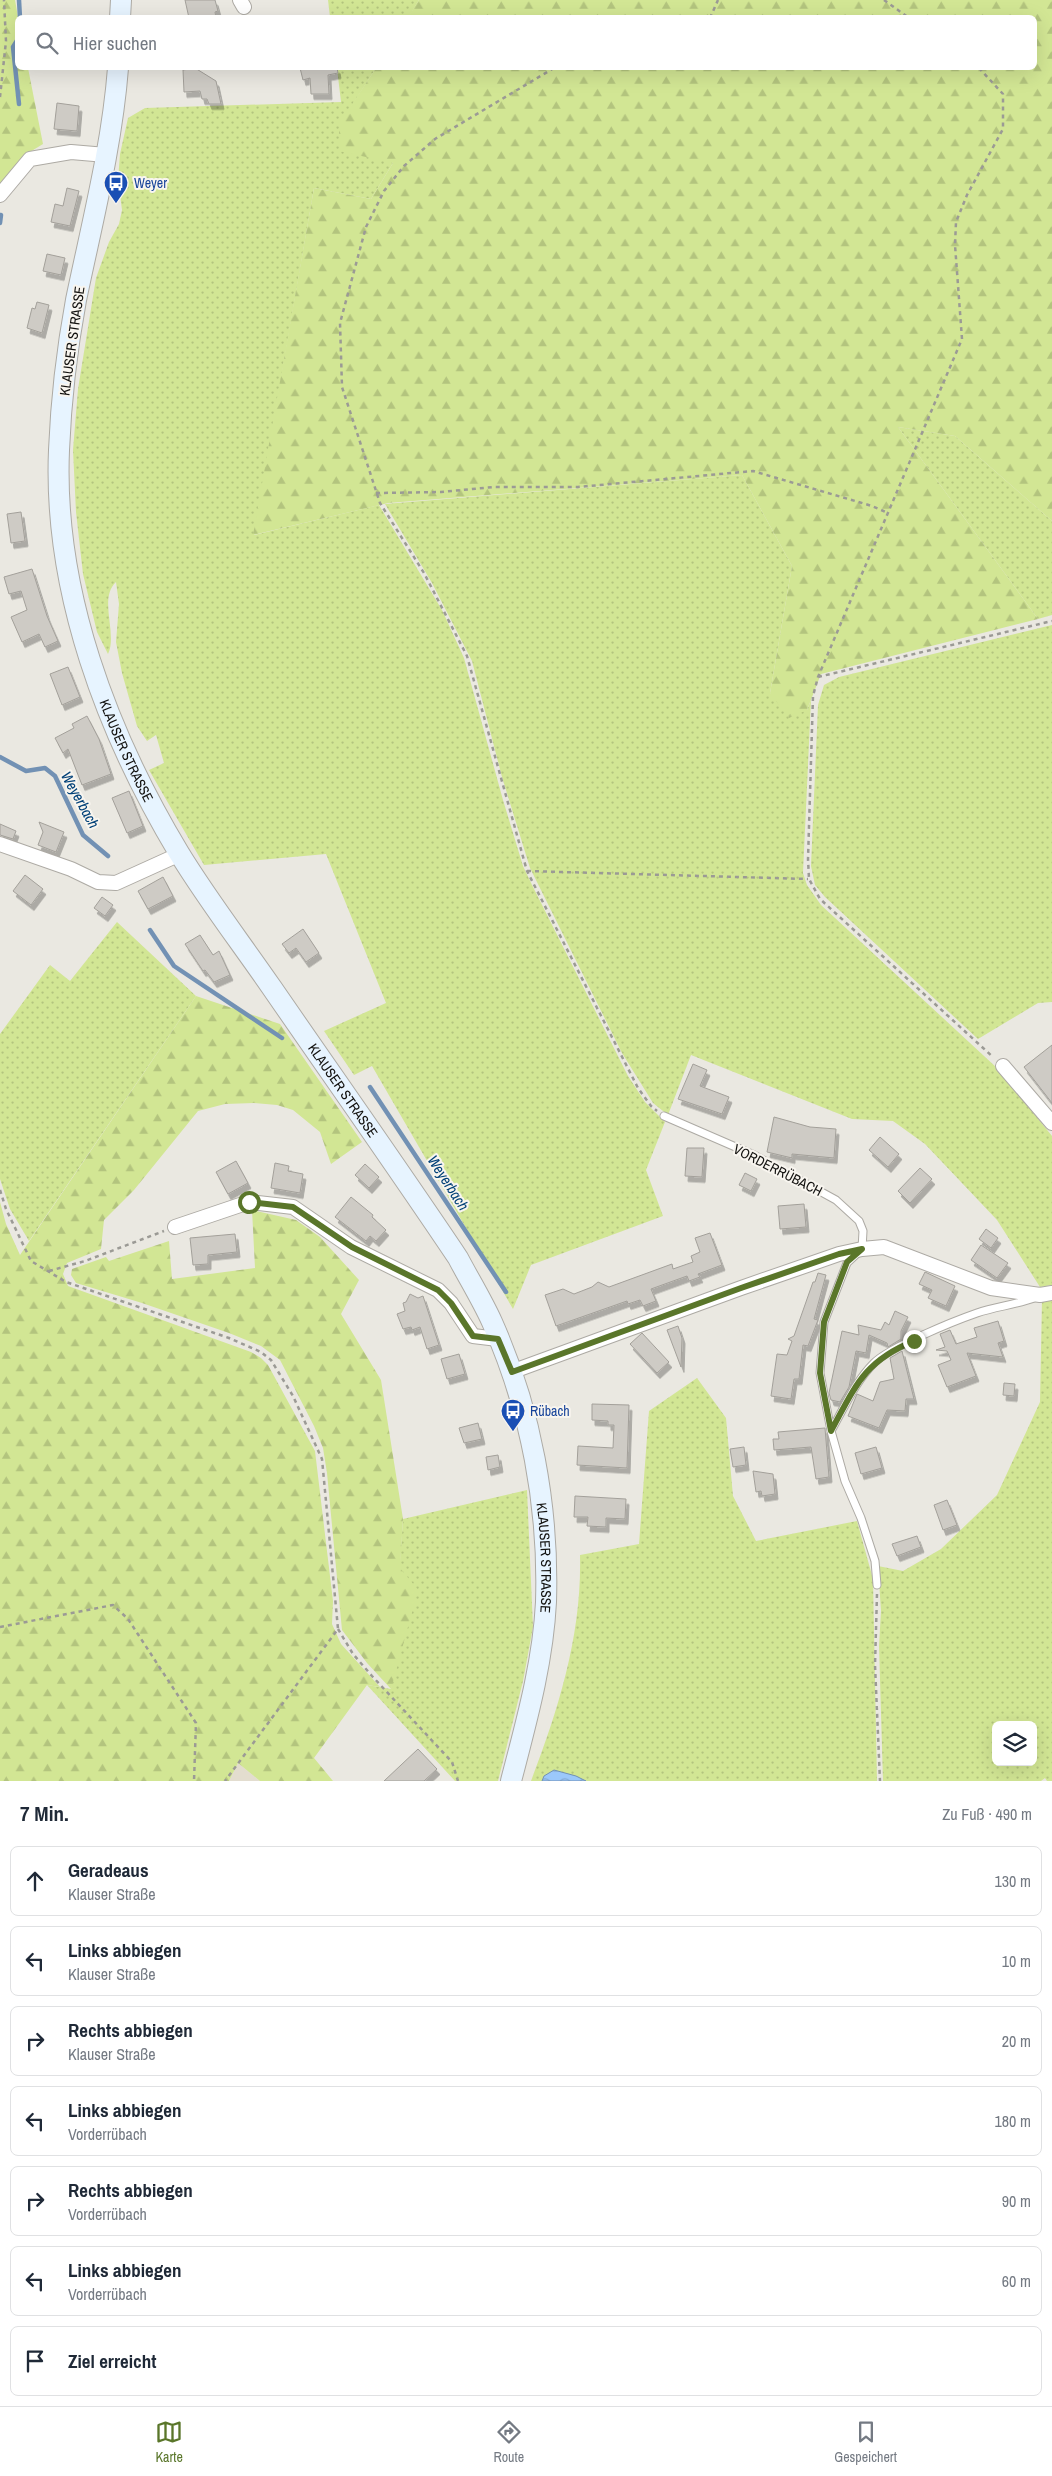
<!DOCTYPE html>
<html lang="de">
<meta charset="utf-8">
<style>
:root{--surface:#fff;--page:#f2f2f3;--text:#1f2937;--muted:#747a83;--line:#e0e1e3;--accent:#5a762a}
body{margin:0;font-family:"Archivo Narrow",sans-serif;background:var(--page);color:var(--text)}
.controls{position:absolute;right:15px;bottom:15px;display:grid;overflow:hidden;border-radius:8px;box-shadow:0 5px 20px #0002}
.controls button{width:45px;height:45px;display:grid;place-items:center;padding:0;border:0;border-bottom:1px solid var(--line);background:var(--surface);color:var(--text);font:25px sans-serif}
.stop{position:absolute;width:15px;height:15px;margin:-11px;border:4px solid #5a762a;border-radius:50%;background:#fff}
.stop.end{background:#5a762a;border-color:#fff;box-shadow:0 1px 5px #0008}
.list{margin:0;padding:0;list-style:none}
h2{display:flex;justify-content:space-between;align-items:center;height:65px;margin:0;padding:0 20px;font-size:21px}
h2 small{font-size:16px;font-weight:400;color:var(--muted)}
.list li{display:grid;grid-template-columns:32px 1fr auto;gap:15px;align-items:center;box-sizing:border-box;height:70px;margin:0 10px 10px;padding:0 10px;border:1px solid var(--line);border-radius:8px}
.list b{display:block;font-size:19px;white-space:nowrap}
.list p{margin:0;font-size:16px;white-space:nowrap;color:var(--muted)}
.list em{font-size:16px;font-style:normal;color:var(--muted)}
.icon{flex:none;width:28px;height:28px;fill:none;stroke:currentColor;stroke-width:2;stroke-linecap:round;stroke-linejoin:round}
.map{position:relative;flex:none;width:1052px;height:1781px;overflow:hidden}
.search{position:absolute;background:var(--surface);box-shadow:0 5px 20px #0002;left:15px;right:15px;top:15px;height:55px;display:flex;align-items:center;gap:12px;box-sizing:border-box;padding:0 18px;border-radius:8px;color:var(--muted);font-size:19px}
.sheet{height:625px;background:var(--surface)}
nav{display:flex;justify-content:space-around;align-items:center;box-sizing:border-box;height:70px;border-top:1px solid var(--line);background:var(--surface);font-size:14px;color:var(--muted)}
nav a{display:grid;justify-items:center;gap:2px}
nav .on{color:var(--accent)}
.map>svg:first-child{display:block}
</style>
<div class="map">
<svg width="1052" height="1781" viewBox="0 0 1052 1781">
<defs>
<pattern id="grass-dots" width="8" height="8" patternUnits="userSpaceOnUse" patternTransform="scale(1.25)"><rect width="8" height="8" fill="#d2e694"/><path d="M2 2h.1M6 6h.1" fill="none" stroke="#b3c47e" stroke-width="1.8" stroke-linecap="round"/></pattern>
<pattern id="forest-firs" width="22" height="20" patternUnits="userSpaceOnUse" patternTransform="scale(1.25)"><rect width="22" height="20" fill="#d2e694"/><path d="M5 1l3.5 6h-7zM16 11l3.5 6h-7z" fill="#b3c47e"/></pattern>
<pattern id="water-waves" width="16" height="10" patternUnits="userSpaceOnUse" patternTransform="scale(1.25)"><rect width="16" height="10" fill="#9bc8fb"/><path d="M0 5q4-4 8 0t8 0" fill="none" stroke="#84abd6"/></pattern>
<filter id="shadow"><feDropShadow dx="3" dy="5.5" stdDeviation="0" flood-color="#0004"/></filter>
</defs>
<rect width="100%" height="100%" fill="#eae8e1"/>
<path fill="#e3ddcf" d="M238,1763L260,1781H229Z"/>
<path fill="url(#grass-dots)" fill-rule="evenodd" d="M328,0H419L408,18L330,17Z
M337,68H376L340,124L393,163L371,199L314,188L254,535L379,505L442,610L464,658L503,800L523,866L532,885L628,1076L645,1102L665,1122L646,1170L663,1216L531,1265L513,1309L372,1066L354,1075L324,1031L386,1003L326,854L204,865L149,770L164,763L156,735L147,741L137,726L122,673L116,642L119,604L116,582C98,599 118,634 108,654L97,632L83,574L76,512L73,450L78,389L96,278L109,242L119,224L122,210L118,180L120,154L128,118L145,108L341,102Z
M898,427L955,436L1052,521V615L1038,619Z
M742,475L792,566L770,693L807,710L811,700L803,873L807,885L821,905L997,1068L1052,1136V1285L1040,1287L997,1220L925,1144L893,1121L852,1119L691,1055L668,1115L653,1103L622,1053L530,868L502,777L472,661L432,583L385,504Z
M1052,625V1002L1038,1003L978,1039L825,897L815,885L811,866L818,705L824,685L839,677Z
M117,922L196,996L29,1241L10,1209L0,1179V1034L50,965L70,981Z
M1052,1297V1781H1047L1045,1778L1041,1781H883L879,1646L881,1611L878,1566L903,1571L941,1549L997,1495L1040,1402L1042,1299ZM996,1725H1033V1762H996Z
M697,1378L726,1418L733,1496L756,1541L857,1521L873,1579L877,1781H531C559,1708 582,1634 580,1555L639,1544L649,1411Z
M527,1490L533,1627L523,1681L498,1781H455L367,1685L391,1689L403,1519Z"/>
<path fill="url(#forest-firs)" d="M0,0H15L18,17V68H28L43,144L25,155L0,185Z
M419,0H1052V521L955,436L898,427L1038,619L821,674L807,710L789,718L770,693L792,566L742,475L388,503L253,535L314,188L371,199L393,163L339,151V124L376,68H1034V18L408,17Z
M196,996L280,1024L362,1142L331,1164L320,1132L293,1110L277,1105L254,1103L225,1104L198,1111L134,1190L104,1220L101,1249L67,1263L63,1274L68,1286L251,1352L261,1358L268,1365L315,1451L333,1601L332,1624L341,1644L380,1687L367,1685L314,1758L333,1781H260L238,1763L229,1781H0V1202L6,1224L20,1255Z
M252,1210L296,1220L320,1237L359,1280L341,1314L381,1380L403,1519L400,1568L418,1590L391,1689L367,1663L342,1630L327,1473L323,1448L314,1426L280,1360L261,1346L229,1333L142,1303L76,1283L71,1275L72,1269L106,1257L109,1261L169,1241L172,1279L255,1268Z"/>
<path fill="url(#water-waves)" stroke="#7291b4" d="M554,1770L576,1776L586,1781H542L544,1776Z"/>
<g fill="none" stroke-linecap="round" stroke-linejoin="round">
<path stroke="#7291b4" stroke-width="4.5" d="M19,0L20,18
M18,39L13,47L19,104
M0,223L1,215
M0,757L26,771L45,768L55,776L83,835L108,856
M150,930L174,966L282,1038
M370,1087L506,1292"/>
</g>
<path fill="#cecbc5" stroke="#a3a09a" filter="url(#shadow)" d="M185,0H215L218,11L215,12L216,18H189Z
M195,68L216,81L221,104H209L207,99H202L200,91L184,92L183,70Z
M300,68H337L338,73L328,75L329,94H311L310,78L303,80Z
M57,103L79,106L77,131L54,129Z
M67,188L79,191L70,226L51,222L55,204L63,206Z
M47,254L65,258L61,275L43,271Z
M37,302L49,305L42,333L27,328L32,308L35,309Z
M21,512L25,541L11,543L7,514Z
M32,569L47,616L58,641L45,647L39,634L22,642L11,617L27,610L21,591L9,594L4,577Z
M68,667L80,697L62,705L50,674Z
M87,716L99,739L111,774L82,785L68,749L63,753L55,738L74,728L72,724Z
M129,791L143,826L127,833L112,798Z
M39,822L64,832L56,852L38,845L43,832Z
M0,824L16,831L13,839L0,835Z
M25,875L43,889L31,905L13,891Z
M163,877L173,896L148,909L138,891Z
M102,897L113,905L105,916L94,908Z
M303,929L319,953L306,962L296,948L289,953L282,944Z
M200,935L213,955L219,951L230,975L214,982L205,970L203,971L185,944Z
M1052,1045V1103L1024,1067Z
M693,1064L707,1070L700,1086L729,1097L722,1114L678,1099Z
M774,1117L810,1127L836,1129L834,1158L792,1154V1158L767,1152Z
M880,1137L899,1154L888,1167L869,1150Z
M687,1148H704L702,1177L685,1176Z
M236,1161L248,1183L228,1194L216,1172Z
M275,1163L289,1166L288,1171L303,1174L300,1193L271,1188Z
M365,1164L379,1177L369,1188L355,1175Z
M920,1168L932,1179L910,1203L898,1191Z
M745,1173L757,1179L751,1191L739,1185Z
M351,1197L373,1215L372,1217L386,1230L376,1241L370,1236L366,1241L335,1217Z
M804,1204L806,1227L780,1229L778,1206Z
M986,1229L998,1238L991,1248L979,1239Z
M710,1233L722,1265L698,1274L700,1277L689,1281L687,1276L651,1289L656,1301L643,1306L640,1300L628,1304L627,1301L556,1326L545,1295L563,1289L574,1294L592,1287L598,1282L609,1287L672,1264L673,1269L693,1262L691,1256L700,1252L695,1238Z
M235,1234L237,1252L208,1255V1264L193,1265L190,1238Z
M981,1245L1008,1263L997,1278L971,1260Z
M925,1272L955,1286L946,1306L928,1298L932,1290L919,1284Z
M818,1273L826,1275L814,1319L818,1320L808,1346L803,1345L799,1379H794L791,1399L771,1396L777,1354L787,1355L792,1341L788,1339L794,1336L813,1282H815Z
M410,1294L418,1298L423,1296L439,1345L427,1349L420,1327L412,1330L411,1327L403,1329L397,1314L405,1311L403,1303L406,1302Z
M895,1311L908,1317L901,1331V1339L888,1347L887,1343L869,1335L866,1353L856,1351L849,1387L840,1402L831,1400L829,1393L842,1331L859,1335L858,1325L881,1330L885,1322L889,1325Z
M998,1321L1004,1341L998,1343L1003,1357L967,1353L976,1376L947,1387L938,1365L951,1360L947,1351L936,1350L945,1347L940,1334L950,1330L956,1344L977,1337L974,1328Z
M678,1326L682,1338L681,1367L667,1330Z
M642,1333L669,1362L657,1373L630,1344Z
M902,1351L914,1399H906L905,1411L887,1410L879,1428L848,1416L857,1394L873,1401L880,1382L894,1379L890,1358Z
M459,1354L465,1374L447,1379L441,1359Z
M1004,1383L1015,1384L1014,1396L1003,1395Z
M592,1404L629,1405L627,1468L577,1465L578,1446L613,1448L614,1425H608V1421L592,1420Z
M478,1423L482,1439L464,1443L459,1428Z
M825,1428L829,1477L816,1479L811,1447L774,1450L773,1439H779L778,1432Z
M744,1447L746,1465L733,1467L730,1449Z
M876,1447L882,1468L861,1474L855,1453Z
M498,1455L500,1467L488,1470L486,1457Z
M753,1471L773,1474L775,1494L762,1496L761,1491L756,1492Z
M575,1496L626,1499L625,1519L606,1518V1527L587,1526L588,1517H574Z
M947,1500L957,1525L943,1530L934,1505Z
M917,1536L921,1547L897,1556L892,1544Z
M418,1749L437,1769L424,1781H384Z"/>
<g fill="none" stroke-linecap="round" stroke-linejoin="round">
<defs>
<path id="service" d="M664,1116L754,1155L836,1200L859,1221L863,1231L862,1249L847,1263L824,1322L820,1373L831,1431L845,1481L861,1518L875,1561L877,1585
M831,1431C844,1408 855,1382 874,1363C890,1347 954,1321 977,1313C997,1306 1017,1305 1036,1297"/>
<path id="minor" d="M240,0L244,7
M0,195L30,159L71,152L106,155
M0,844L71,869L98,882L116,883L180,854
M1003,1066L1052,1123
M175,1227L249,1202L293,1207L351,1247L438,1290L451,1303L473,1336L498,1339
M511,1372L741,1288L839,1254L862,1249L884,1247L991,1288L1040,1295L1052,1293"/>
<g id="secondary">
<path d="M120,18L121,0"/>
<path id="s1" d="M118,68C112,146 92,223 76,300C67,349 61,400 59,450C53,591 107,733 179,853C207,899 241,943 272,988C334,1078 397,1167 458,1258C469,1279 482,1300 492,1322C531,1409 549,1507 546,1602C543,1663 526,1723 511,1781"/>
</g>
</defs>
<use href="#service" stroke="#adaaa4" stroke-width="9"/>
<use href="#minor" stroke="#adaaa4" stroke-width="16"/>
<use href="#secondary" stroke="#adaaa4" stroke-width="22"/>
<path stroke="#9b9a95" stroke-width="2.5" stroke-dasharray="4 4" stroke-linecap="butt" d="M884,0L909,18
M710,18L718,0
M554,68L435,139L404,166L384,191L366,227L340,323L342,387L380,503L424,573L467,656L527,871L638,1088L651,1106L657,1111
M979,68L1003,94V129L967,195L956,222L955,245L962,339L818,677L813,696L808,859L809,879L820,899L993,1057
M0,97L6,41L4,0
M376,493L441,492L494,487H578L753,471L872,506L888,513
M818,677L1052,621
M527,871L808,879
M0,1190L6,1209L31,1261L66,1282L229,1338L261,1352L271,1360L293,1396L322,1459L338,1629L225,1781
M49,1271L85,1261L164,1231
M877,1594L875,1665L880,1781
M0,1627L113,1605L128,1619L196,1723L194,1781
M338,1629L353,1654L372,1676L452,1762L458,1781"/>
<use href="#service" stroke="#fff" stroke-width="7"/>
<use href="#minor" stroke="#fff" stroke-width="14"/>
<use href="#secondary" stroke="#e7f4ff" stroke-width="20"/>
</g>
<g fill="none" stroke-linecap="round" stroke-linejoin="round">
<path stroke="#5a762a" stroke-width="6" d="M249,1202L293,1207L352,1247L438,1290L451,1303L473,1336L498,1339L512,1372L741,1288L839,1254L862,1249L847,1262L824,1322L820,1373L831,1431C855,1387 864,1361 914,1341"/>
</g>
<defs>
<symbol id="bus-pin" viewBox="-11 -11 22 30"><path d="M0 17L-7.5 6A9.5 9.5 0 1 1 7.5 6Z" fill="#1a4fb4" stroke="#f8f5ef"/><path d="M-5-6H5V4H4V6H2V4H-2V6H-4V4H-5ZM-3.5-4V0h7V-4ZM-3.5 1.2v1.5H-2V1.2ZM2 1.2v1.5H3.5V1.2Z" fill="#fff"/></symbol>
</defs>
<g fill-rule="evenodd">
<use href="#bus-pin" x="102" y="169" width="28" height="38"/>
<use href="#bus-pin" x="499" y="1397" width="28" height="38"/>
</g>
<g text-anchor="middle" stroke-width="4" stroke-linejoin="round" paint-order="stroke">
<g font-size="14" fill="#164399" stroke="#f8f5ef" text-anchor="start">
<text x="134" y="188">Weyer</text>
<text x="530" y="1416">Rübach</text>
</g>
<g font-size="14" fill="#12110f" stroke="#f8f5ef">
<text transform="translate(72 341) rotate(-82)" y="5">KLAUSER STRASSE</text>
<text dy="5" stroke="none"><textPath href="#s1" startOffset="698">KLAUSER STRASSE</textPath></text>
<text dy="5" stroke="none"><textPath href="#s1" startOffset="1102">KLAUSER STRASSE</textPath></text>
<text transform="translate(778 1170) rotate(27)" y="5">VORDERRÜBACH</text>
<text dy="5" stroke="none"><textPath href="#s1" startOffset="1621">KLAUSER STRASSE</textPath></text>
</g>
<g font-size="15" font-style="italic" fill="#024178" stroke="#f8f5ef">
<text transform="translate(80 800) rotate(61)" y="5">Weyerbach</text>
<text transform="translate(448 1183) rotate(57)" y="5">Weyerbach</text>
</g>
</g>
</svg>
<div class="controls">
<button><svg class="icon" aria-label="layers" viewBox="0 0 24 24"><path d="M12 4l9 5-9 5-9-5zM3 14l9 5 9-5"/></svg></button>
</div>
<div class="stop" style="left:249px;top:1202px"></div>
<div class="stop end" style="left:914px;top:1341px"></div>
<div class="search"><svg class="icon" aria-label="search" viewBox="0 0 24 24"><circle cx="10" cy="10" r="6"/><path d="M15 15l6 6"/></svg>Hier suchen</div>
</div>
<section class="sheet">
<h2>7 Min.<small>Zu Fuß · 490 m</small></h2>
<ul class="list">
<li><svg class="icon" aria-label="ahead" viewBox="0 0 24 24"><path d="M12 20V5M6 11l6-6 6 6"/></svg><div><b>Geradeaus</b><p>Klauser Straße</p></div><em>130 m</em></li>
<li><svg class="icon" aria-label="left" viewBox="0 0 24 24"><path d="M17 20v-9H6M10 6l-5 5 5 5"/></svg><div><b>Links abbiegen</b><p>Klauser Straße</p></div><em>10 m</em></li>
<li><svg class="icon" aria-label="right" viewBox="0 0 24 24"><path d="M7 20v-9h11M14 6l5 5-5 5"/></svg><div><b>Rechts abbiegen</b><p>Klauser Straße</p></div><em>20 m</em></li>
<li><svg class="icon" aria-label="left" viewBox="0 0 24 24"><path d="M17 20v-9H6M10 6l-5 5 5 5"/></svg><div><b>Links abbiegen</b><p>Vorderrübach</p></div><em>180 m</em></li>
<li><svg class="icon" aria-label="right" viewBox="0 0 24 24"><path d="M7 20v-9h11M14 6l5 5-5 5"/></svg><div><b>Rechts abbiegen</b><p>Vorderrübach</p></div><em>90 m</em></li>
<li><svg class="icon" aria-label="left" viewBox="0 0 24 24"><path d="M17 20v-9H6M10 6l-5 5 5 5"/></svg><div><b>Links abbiegen</b><p>Vorderrübach</p></div><em>60 m</em></li>
<li><svg class="icon" aria-label="arrive" viewBox="0 0 24 24"><path d="M6 21V4h12l-3 4 3 4H6"/></svg><div><b>Ziel erreicht</b></div></li>
</ul>
</section>
<nav>
<a class="on"><svg class="icon" aria-label="map" viewBox="0 0 24 24"><path d="M3 6l6-2 6 2 6-2v14l-6 2-6-2-6 2zM9 4v14M15 6v14"/></svg>Karte</a>
<a><svg class="icon" aria-label="directions" viewBox="0 0 24 24"><path d="M12 3l9 9-9 9-9-9zM9 14v-3h6M13 9l2 2-2 2"/></svg>Route</a>
<a><svg class="icon" aria-label="saved" viewBox="0 0 24 24"><path d="M7 4h10v16l-5-4-5 4z"/></svg>Gespeichert</a>
</nav>
